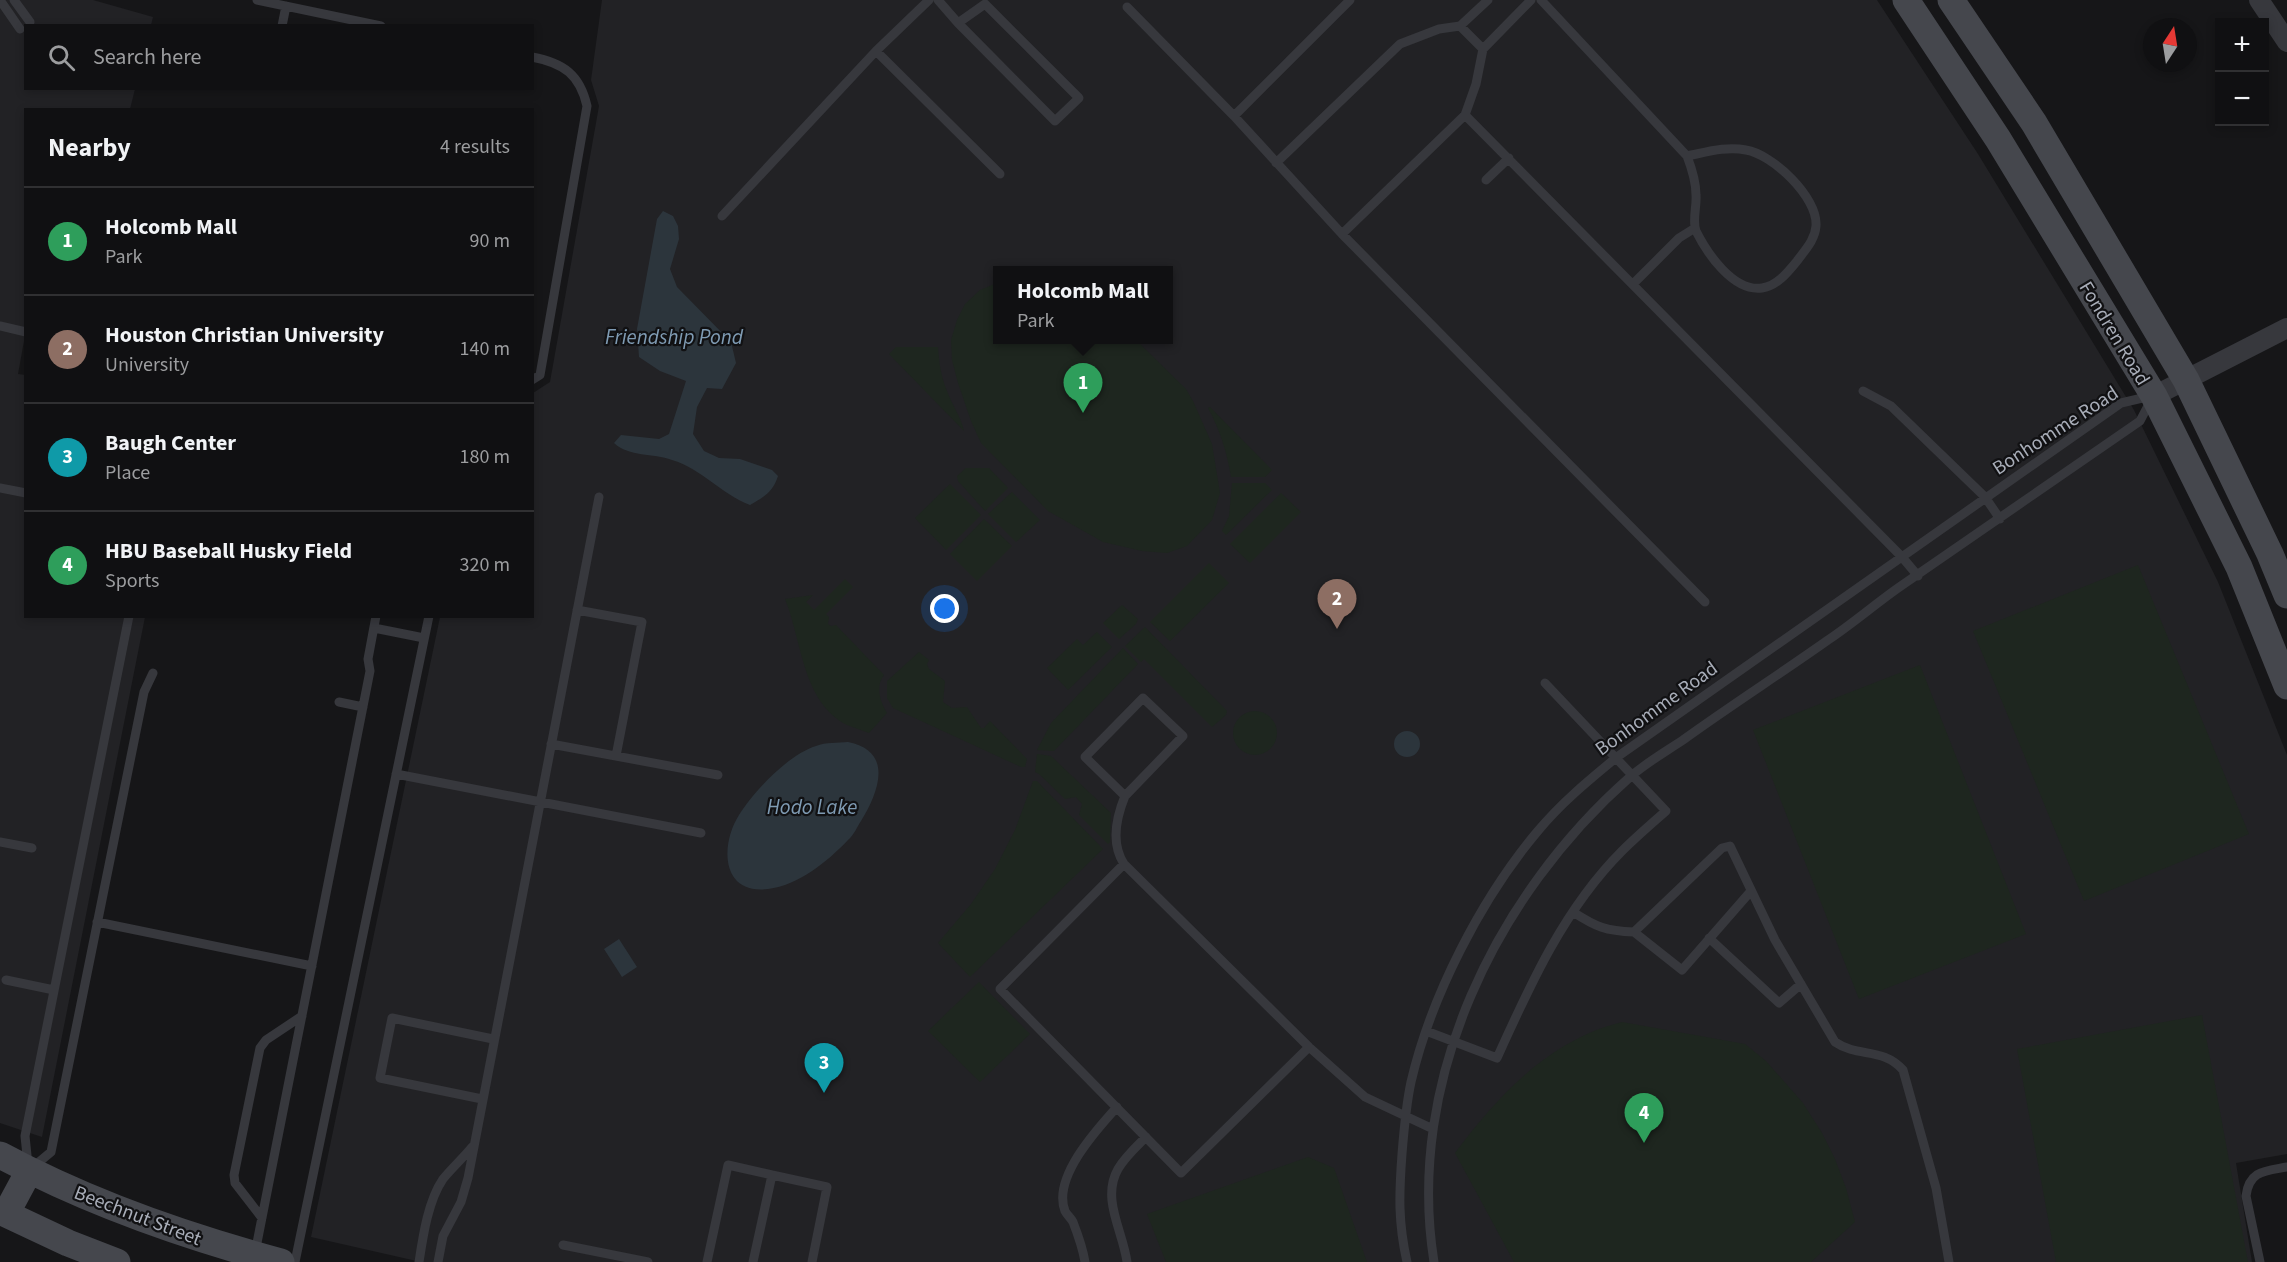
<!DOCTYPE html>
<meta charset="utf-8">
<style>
:root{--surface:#101012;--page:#1e1e20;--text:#f1f3f6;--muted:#9c9d9f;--line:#303032;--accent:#8c9099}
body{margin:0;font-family:"Source Sans 3",sans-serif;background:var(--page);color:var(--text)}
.controls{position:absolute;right:18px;top:18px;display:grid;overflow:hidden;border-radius:0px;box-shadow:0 3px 9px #0003}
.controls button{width:54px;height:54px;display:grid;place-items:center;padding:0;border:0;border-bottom:2px solid var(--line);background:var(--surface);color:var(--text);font:30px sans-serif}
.compass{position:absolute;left:2143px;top:18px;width:54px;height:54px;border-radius:50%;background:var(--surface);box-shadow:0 3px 9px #0003;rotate:12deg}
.you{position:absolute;left:945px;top:609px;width:21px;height:21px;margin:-15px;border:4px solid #fff;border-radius:50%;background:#1a73e8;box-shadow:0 0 0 9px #1a73e833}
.badge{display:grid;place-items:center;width:39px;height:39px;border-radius:50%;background:var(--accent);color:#fff;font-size:20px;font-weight:700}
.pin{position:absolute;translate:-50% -50px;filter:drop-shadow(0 2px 3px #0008)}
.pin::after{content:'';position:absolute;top:32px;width:21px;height:18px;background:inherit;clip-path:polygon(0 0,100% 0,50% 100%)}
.popup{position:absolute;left:993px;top:266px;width:180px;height:78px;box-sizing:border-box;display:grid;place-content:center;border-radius:0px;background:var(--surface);filter:drop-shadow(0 2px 4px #0005);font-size:20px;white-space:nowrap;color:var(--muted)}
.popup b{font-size:22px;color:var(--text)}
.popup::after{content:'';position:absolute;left:50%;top:100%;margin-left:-12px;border:12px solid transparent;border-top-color:var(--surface)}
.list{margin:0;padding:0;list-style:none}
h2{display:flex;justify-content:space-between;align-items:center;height:78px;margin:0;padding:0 24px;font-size:26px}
h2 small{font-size:20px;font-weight:400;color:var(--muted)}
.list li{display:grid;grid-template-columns:39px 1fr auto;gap:18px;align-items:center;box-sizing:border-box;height:108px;padding:0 24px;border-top:2px solid var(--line)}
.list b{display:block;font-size:22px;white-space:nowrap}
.list p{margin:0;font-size:20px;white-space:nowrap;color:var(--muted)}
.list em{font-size:20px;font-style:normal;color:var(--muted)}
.icon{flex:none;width:33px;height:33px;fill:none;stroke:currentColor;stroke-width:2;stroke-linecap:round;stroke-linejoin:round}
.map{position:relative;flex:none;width:2287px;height:1262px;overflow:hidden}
.search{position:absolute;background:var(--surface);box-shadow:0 3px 9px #0003;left:24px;top:24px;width:510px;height:66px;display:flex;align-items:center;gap:15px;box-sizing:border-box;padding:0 21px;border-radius:0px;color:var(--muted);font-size:22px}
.panel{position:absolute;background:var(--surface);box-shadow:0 3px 9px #0003;left:24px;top:108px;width:510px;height:510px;border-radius:0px}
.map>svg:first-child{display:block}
</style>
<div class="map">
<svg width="2287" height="1262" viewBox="0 0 2287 1262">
<rect width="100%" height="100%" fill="#161618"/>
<path fill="#222225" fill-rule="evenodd" d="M0,0H93L153,17L151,25L26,26V88L135,89L130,109L26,110V330L18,374L26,375V616L145,617L42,1137L0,1123Z
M602,0H1877L1978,154L2134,410L2218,582L2287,755V1154L2236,1163L2252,1262H421L311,1237L440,617L532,616L533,393L550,382L599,106L591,80ZM998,270H1168V340H998Z"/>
<path fill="#1e261f" d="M997,283L998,340H1136L1186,389L1193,401L1212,444L1220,493L1212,520L1187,546L1167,553L1142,551L1103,542L1048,511L981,443L971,421L958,383L952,360L951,340L957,320L965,304L980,290Z
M896,347H938C939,362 941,377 947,391C952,405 961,417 964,431L889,354Z
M1210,407L1272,470L1265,477H1231C1227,452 1220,430 1208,408Z
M966,468H989L1008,488L985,511L958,481L957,476Z
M1232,483H1265L1272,490L1226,535L1222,531L1229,516Z
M950,484L981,515L946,550L915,518Z
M1012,492L1040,520L1016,542L988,514Z
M1281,493L1301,512L1250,563L1230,544Z
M984,519L1012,546L977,581L950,554Z
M1209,563L1229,583L1170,641L1150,622Z
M2138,565L2249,834L2084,901L1973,631Z
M845,579L853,587L826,614L829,617L828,624L831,626L836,625L884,675C875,687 880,701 887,713L869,733C862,730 854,728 847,725C802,702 802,640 785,599L813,595L806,602L814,610Z
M1122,605L1138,619L1136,624L1119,639L1103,623Z
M1145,627L1227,711L1226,715L1212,727L1144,659L1141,662L1125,646Z
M1097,632L1112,647L1068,690L1047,668L1077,639L1083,645Z
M1123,648L1138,664L1054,751L1037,750L1051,723Z
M919,652L929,660L927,664L929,669L945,681L943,702L952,708L967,707L981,728H984L990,721L1027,759L1025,767H1021L893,708L887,698V681Z
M1920,665L2026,934L1859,999L1753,730Z
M1233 733a22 22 0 1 1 44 0a22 22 0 1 1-44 0Z
M1037,754L1051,756L1111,813L1110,842L1108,844L1079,815L1082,804L1076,797L1065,799L1039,774L1035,772Z
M1033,781H1037L1103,849L970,977L938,943L971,904L995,869L1015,830Z
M979,982L1030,1034L980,1082L928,1031Z
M2202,1015L2248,1262H2056L2017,1049Z
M1622,1022L1745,1044L1766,1061L1803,1103L1822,1133L1835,1159L1846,1188L1855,1222L1811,1262H1514L1455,1153C1498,1095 1550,1040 1622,1022Z
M1308,1157L1334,1168L1367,1262H1166L1147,1214Z"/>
<path fill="#2c353c" d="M663,211L673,216L678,226L679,239L670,269L677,287L731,342L736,363L722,389L707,388L697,407L693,434L704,451L719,458L740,459L772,470L778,476C773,492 764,497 750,505C721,494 702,469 672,460C653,453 629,457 614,443L621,435L659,439L669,434L686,381L660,371L639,357L637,329L657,219Z
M1394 744a13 13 0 1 1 26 0a13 13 0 1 1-26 0Z
M848,742C894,751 879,792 861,821C857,827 854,835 848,840C827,862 799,885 768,889C721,895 720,845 739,815C755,790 788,755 816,746C826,742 838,743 848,742Z
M619,939L637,967L622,977L604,949Z"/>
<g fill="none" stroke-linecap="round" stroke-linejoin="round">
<path stroke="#37383d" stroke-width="9" d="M0,0L20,29
M14,0L30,22
M257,0L381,26
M938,0L958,23L1055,121L1079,98L985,4L958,23
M1541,0L1687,156C1692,169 1696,181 1696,195C1697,206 1692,221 1696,231C1707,253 1733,292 1762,288C1777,286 1788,272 1797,261C1805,250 1815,240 1816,226C1818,197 1772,154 1746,150C1726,146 1707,152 1687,156
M1127,7L1234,116L1350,0
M282,26L286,6
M1460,26L1488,0
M1483,49L1531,0
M876,51L1000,174
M532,57C564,63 580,75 587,106L540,375L532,380
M1465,115L1902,557L1918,576
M1234,116L1342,234L1705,602
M1276,163L1400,44L1439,29L1460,26L1483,49L1476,84L1465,115L1342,234
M1486,180L1509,158
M722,216L876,51L929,0
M1633,284L1679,238L1695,228
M0,326L26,332
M1863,391L1891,406L1985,497L2000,519
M0,488L26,493
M577,610L642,622L616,756
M374,628L424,638
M1143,698L1183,736L1125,796L1085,757Z
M339,702L363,707
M551,744L718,775
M396,774L701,833
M0,842L32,848
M1124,864L1309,1047L1181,1173L1000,989Z
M1124,864C1111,844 1116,818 1125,796
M1573,912C1596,927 1606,931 1634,932L1722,848L1730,846L1775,940L1835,1042C1858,1058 1883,1047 1903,1070L1936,1188L1949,1262
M97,922L312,966
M1634,932L1682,970L1751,891
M1709,938L1779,1003L1801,984
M6,980L54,990
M1426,1031L1497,1058C1530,985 1564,909 1622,851C1636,837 1651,824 1666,811L1545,683
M1309,1047L1365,1097L1433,1129
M482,1099L380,1078L392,1018L493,1039
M28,1165L25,1136L129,616
M33,1167L51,1152L144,692L153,673
M262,1218L235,1183L234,1175L260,1048L266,1040L302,1016
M563,1245L648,1262
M255,1253L370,671L368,659L376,616
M295,1262L429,616
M419,1262C423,1236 428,1201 443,1179C452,1168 463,1158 472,1147
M438,1262L443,1236L461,1202L468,1178L599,497
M707,1262L728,1165L772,1175
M753,1262L772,1175L827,1187L812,1262
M1085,1262C1083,1249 1078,1235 1073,1222C1071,1218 1067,1215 1065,1211C1052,1178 1097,1129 1117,1107
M1127,1262C1123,1231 1101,1199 1118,1169C1125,1157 1136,1147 1146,1137
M1407,1262C1398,1222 1399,1194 1402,1154C1404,1129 1406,1105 1411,1082C1431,996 1481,899 1537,832C1561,803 1589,780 1617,757L2121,403L2151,396
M1434,1262C1405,1081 1496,895 1630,777C1646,763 1665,752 1683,740C1730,706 1780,674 1828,640C1852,624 1874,605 1898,588C1978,532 2060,477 2140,421L2151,400
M2260,1262L2246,1196C2249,1170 2266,1171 2287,1167"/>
<path stroke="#37383d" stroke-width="20" d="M2259,0L2287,42
M2154,396L2287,328"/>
<path stroke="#45474d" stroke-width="27" d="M1906,0L1998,139L2154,396L2239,567L2287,686
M1951,0L2034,123L2186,380L2270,554L2287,595
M0,1155C89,1203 184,1236 281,1262
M0,1211L68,1243L117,1262
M6,1214L29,1171"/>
</g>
<g text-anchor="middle" stroke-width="4.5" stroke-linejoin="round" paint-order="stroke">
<g font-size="20" fill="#a8adb8" stroke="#111113">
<text transform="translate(2115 333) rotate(59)" y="7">Fondren Road</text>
<text transform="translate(2055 430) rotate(-33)" y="7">Bonhomme Road</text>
<text transform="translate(1656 708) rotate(-36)" y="7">Bonhomme Road</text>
<text transform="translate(138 1215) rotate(21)" y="7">Beechnut Street</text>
</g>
<g font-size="21" font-style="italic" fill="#7f9bb3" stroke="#111113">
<text x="674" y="344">Friendship Pond</text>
<text x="812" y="814">Hodo Lake</text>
</g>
</g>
</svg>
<div class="controls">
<button>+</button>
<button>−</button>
</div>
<svg class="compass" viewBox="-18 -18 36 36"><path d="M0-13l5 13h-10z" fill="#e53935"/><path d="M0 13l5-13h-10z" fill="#9c9d9f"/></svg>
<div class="you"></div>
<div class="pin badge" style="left:1083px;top:413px;background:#2e9e5b">1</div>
<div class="popup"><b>Holcomb Mall</b>Park</div>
<div class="pin badge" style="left:1337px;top:629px;background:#8d6e63">2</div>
<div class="pin badge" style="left:824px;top:1093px;background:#0f9aa8">3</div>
<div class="pin badge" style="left:1644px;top:1143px;background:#2e9e5b">4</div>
<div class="search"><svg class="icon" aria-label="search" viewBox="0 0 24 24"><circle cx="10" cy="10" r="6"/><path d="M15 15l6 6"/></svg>Search here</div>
<section class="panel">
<h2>Nearby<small>4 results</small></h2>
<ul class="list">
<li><span class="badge" style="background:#2e9e5b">1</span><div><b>Holcomb Mall</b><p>Park</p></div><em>90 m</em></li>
<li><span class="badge" style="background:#8d6e63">2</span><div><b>Houston Christian University</b><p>University</p></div><em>140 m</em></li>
<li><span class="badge" style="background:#0f9aa8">3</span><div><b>Baugh Center</b><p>Place</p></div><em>180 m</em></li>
<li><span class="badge" style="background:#2e9e5b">4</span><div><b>HBU Baseball Husky Field</b><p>Sports</p></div><em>320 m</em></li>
</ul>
</section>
</div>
